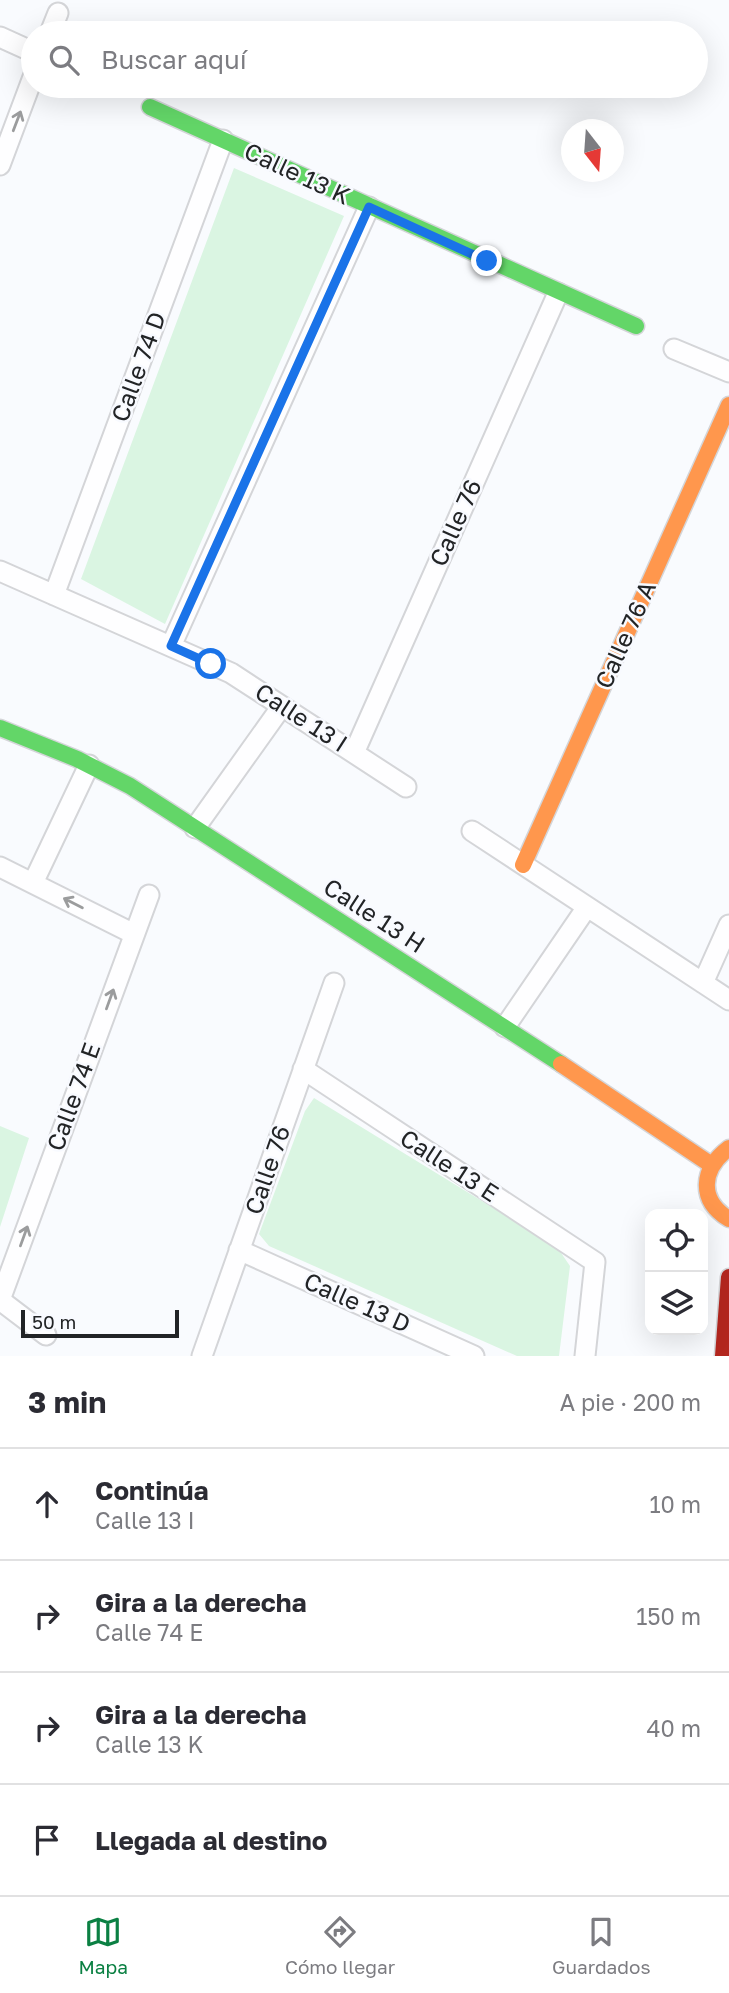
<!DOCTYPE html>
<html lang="es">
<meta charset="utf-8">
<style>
:root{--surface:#fff;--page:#f2f2f3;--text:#2b2b33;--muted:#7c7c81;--line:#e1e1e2;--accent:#0b8043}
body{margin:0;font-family:"Golos Text",sans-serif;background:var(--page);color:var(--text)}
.controls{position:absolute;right:21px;bottom:21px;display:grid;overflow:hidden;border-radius:14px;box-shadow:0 7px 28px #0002}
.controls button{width:63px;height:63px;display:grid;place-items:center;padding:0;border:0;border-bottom:2px solid var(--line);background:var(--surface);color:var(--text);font:35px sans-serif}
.compass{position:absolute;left:561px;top:119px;width:63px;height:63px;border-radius:50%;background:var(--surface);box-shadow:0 7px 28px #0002;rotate:163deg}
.scale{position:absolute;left:21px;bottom:18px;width:158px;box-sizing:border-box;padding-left:7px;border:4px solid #222426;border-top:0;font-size:19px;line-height:24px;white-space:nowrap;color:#222426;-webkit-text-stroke:5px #f8faff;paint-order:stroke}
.stop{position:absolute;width:21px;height:21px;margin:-16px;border:5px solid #1a73e8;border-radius:50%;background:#fff}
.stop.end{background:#1a73e8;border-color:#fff;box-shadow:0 2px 7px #0008}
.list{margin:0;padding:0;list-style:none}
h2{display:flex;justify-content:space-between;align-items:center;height:91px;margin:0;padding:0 28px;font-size:30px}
h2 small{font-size:23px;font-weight:400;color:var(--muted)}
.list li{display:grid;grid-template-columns:46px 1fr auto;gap:21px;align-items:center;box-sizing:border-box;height:112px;padding:0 28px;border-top:2px solid var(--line)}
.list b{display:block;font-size:26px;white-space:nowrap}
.list p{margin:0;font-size:23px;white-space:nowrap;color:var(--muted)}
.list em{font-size:23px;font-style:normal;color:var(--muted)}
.icon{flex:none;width:38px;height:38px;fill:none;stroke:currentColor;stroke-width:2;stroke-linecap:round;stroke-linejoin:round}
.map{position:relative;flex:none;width:729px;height:1356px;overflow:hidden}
.search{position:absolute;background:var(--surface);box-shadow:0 7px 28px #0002;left:21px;right:21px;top:21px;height:77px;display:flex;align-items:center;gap:18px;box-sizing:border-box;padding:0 24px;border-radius:38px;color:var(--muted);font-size:26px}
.sheet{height:539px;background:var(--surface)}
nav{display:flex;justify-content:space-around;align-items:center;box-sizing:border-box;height:98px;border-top:2px solid var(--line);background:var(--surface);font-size:19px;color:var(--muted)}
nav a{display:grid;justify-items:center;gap:4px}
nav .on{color:var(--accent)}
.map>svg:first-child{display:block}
</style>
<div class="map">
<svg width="729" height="1356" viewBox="0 0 729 1356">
<rect width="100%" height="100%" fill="#f9fbfe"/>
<path fill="#daf5e2" d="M234,168L344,216L165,624L81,579Z
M314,1098L557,1247L570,1266L559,1356H517L269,1246L259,1234L305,1111Z
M0,1126L29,1138L0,1227Z"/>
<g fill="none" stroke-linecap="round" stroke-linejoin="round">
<defs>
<path id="street" d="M50,33L58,13
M0,37L33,52
M0,165L33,77
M674,349L729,372
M0,571L231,673L406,787
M54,595L223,140
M171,646L369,207
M354,753L558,293
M195,828L282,706
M472,831L729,1000
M0,867L134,934
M33,883L89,765
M703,983L729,925
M505,1027L587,907
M303,1069L595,1262L585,1356
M239,1250L474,1356
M0,1300L149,895
M0,1300L46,1335
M202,1356L334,983"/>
<path id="fast" d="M150,107L636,326
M0,728L77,759L130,786L561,1064"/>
<path id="slow" d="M523,865L729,405
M561,1064L710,1164
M729,1148C701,1169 698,1200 729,1219"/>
<path id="jam" d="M723,1356L729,1277"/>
</defs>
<use href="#street" stroke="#d4d5d8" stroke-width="23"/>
<use href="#fast" stroke="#d4d5d8" stroke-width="19"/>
<use href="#slow" stroke="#d4d5d8" stroke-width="19"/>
<use href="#jam" stroke="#d4d5d8" stroke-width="19"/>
<use href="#street" stroke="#fefeff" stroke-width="19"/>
<use href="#fast" stroke="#63d668" stroke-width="16"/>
<use href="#slow" stroke="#ff974d" stroke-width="16"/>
<use href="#jam" stroke="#b3261e" stroke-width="16"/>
</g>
<defs><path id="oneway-shaft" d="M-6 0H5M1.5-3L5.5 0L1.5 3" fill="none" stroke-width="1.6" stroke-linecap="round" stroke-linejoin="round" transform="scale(1.75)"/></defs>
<g stroke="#9b9c9d">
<use href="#oneway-shaft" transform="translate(17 121) rotate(-69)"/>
<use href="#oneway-shaft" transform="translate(73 903) rotate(-153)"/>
<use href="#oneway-shaft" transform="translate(110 999) rotate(-70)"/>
<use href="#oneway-shaft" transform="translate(24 1236) rotate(-70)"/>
</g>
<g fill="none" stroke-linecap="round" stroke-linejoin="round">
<path stroke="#1a73e8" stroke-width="9" d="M211,664L171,646L369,207L487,261"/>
</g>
<g text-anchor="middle" stroke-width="5" stroke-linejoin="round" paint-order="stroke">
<g font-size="24" fill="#222426" stroke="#f8faff">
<text transform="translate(297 174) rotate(25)" y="8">Calle 13 K</text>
<text transform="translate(139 367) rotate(-70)" y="8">Calle 74 D</text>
<text transform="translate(456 523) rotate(-66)" y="8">Calle 76</text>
<text transform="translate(626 635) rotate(-66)" y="8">Calle 76 A</text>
<text transform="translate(301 718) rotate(33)" y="8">Calle 13 I</text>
<text transform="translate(374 916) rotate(33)" y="8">Calle 13 H</text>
<text transform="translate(74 1097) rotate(-70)" y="8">Calle 74 E</text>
<text transform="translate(449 1166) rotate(33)" y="8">Calle 13 E</text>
<text transform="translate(268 1170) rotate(-71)" y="8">Calle 76</text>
<text transform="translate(357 1303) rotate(24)" y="8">Calle 13 D</text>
</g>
</g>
</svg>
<div class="controls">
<button><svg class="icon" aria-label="locate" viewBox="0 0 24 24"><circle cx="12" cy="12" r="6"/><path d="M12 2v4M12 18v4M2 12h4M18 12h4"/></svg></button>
<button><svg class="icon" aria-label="layers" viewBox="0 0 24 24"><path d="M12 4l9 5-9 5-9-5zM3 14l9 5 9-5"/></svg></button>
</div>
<svg class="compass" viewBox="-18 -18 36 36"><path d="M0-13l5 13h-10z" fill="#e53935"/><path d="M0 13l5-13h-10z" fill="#7c7c81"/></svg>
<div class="scale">50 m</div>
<div class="stop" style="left:211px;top:664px"></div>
<div class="stop end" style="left:487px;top:261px"></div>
<div class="search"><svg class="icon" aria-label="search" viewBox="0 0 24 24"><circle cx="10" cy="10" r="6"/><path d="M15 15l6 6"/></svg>Buscar aquí</div>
</div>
<section class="sheet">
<h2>3 min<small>A pie · 200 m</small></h2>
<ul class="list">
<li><svg class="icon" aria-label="ahead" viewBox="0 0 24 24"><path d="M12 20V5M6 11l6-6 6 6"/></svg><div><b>Continúa</b><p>Calle 13 I</p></div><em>10 m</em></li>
<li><svg class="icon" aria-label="right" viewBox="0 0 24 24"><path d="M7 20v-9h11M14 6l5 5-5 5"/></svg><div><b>Gira a la derecha</b><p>Calle 74 E</p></div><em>150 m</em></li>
<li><svg class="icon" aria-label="right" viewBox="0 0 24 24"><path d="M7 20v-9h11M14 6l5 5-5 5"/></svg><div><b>Gira a la derecha</b><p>Calle 13 K</p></div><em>40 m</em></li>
<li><svg class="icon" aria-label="arrive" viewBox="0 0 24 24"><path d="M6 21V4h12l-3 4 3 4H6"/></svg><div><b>Llegada al destino</b></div></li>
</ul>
</section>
<nav>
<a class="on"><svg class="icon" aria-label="map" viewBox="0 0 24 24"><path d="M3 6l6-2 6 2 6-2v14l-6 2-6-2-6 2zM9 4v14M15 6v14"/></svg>Mapa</a>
<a><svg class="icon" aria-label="directions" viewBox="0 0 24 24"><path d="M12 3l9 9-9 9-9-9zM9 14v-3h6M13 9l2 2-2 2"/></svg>Cómo llegar</a>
<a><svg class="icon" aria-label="saved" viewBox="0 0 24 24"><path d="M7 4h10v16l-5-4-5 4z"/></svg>Guardados</a>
</nav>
